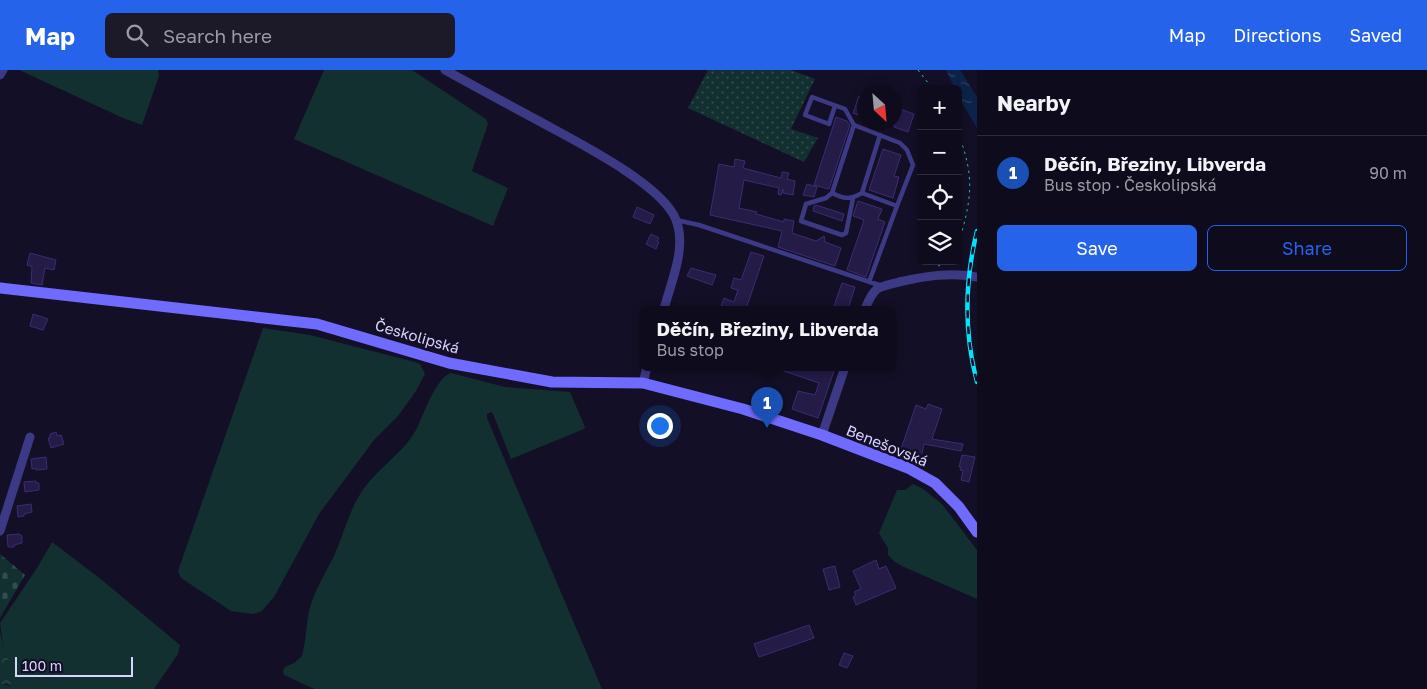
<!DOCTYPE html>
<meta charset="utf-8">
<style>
:root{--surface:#0e0b1c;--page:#1c1929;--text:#f1f3f6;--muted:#9b9ba3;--line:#2e2b3b;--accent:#2563eb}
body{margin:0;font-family:"Golos Text",sans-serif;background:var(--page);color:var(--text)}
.controls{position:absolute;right:15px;top:15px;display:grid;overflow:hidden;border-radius:8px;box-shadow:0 2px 8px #0003}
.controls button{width:45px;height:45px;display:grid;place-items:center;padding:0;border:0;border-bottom:1px solid var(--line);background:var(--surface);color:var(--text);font:25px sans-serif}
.compass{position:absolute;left:857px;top:15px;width:45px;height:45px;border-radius:50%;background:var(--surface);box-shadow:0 2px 8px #0003;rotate:154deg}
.scale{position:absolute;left:15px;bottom:12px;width:118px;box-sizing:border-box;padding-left:5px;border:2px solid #d9d4ff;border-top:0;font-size:14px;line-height:18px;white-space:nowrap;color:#d9d4ff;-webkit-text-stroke:4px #130f26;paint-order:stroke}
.you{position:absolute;left:659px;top:355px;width:18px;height:18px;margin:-12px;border:4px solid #fff;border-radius:50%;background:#1a73e8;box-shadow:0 0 0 8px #1a73e833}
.badge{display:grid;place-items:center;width:32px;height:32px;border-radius:50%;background:var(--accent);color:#fff;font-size:16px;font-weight:700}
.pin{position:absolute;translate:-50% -41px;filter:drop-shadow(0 1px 2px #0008)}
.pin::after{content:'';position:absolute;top:26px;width:18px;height:15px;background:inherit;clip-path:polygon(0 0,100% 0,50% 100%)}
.popup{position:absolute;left:640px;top:236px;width:255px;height:65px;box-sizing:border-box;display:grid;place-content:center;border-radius:8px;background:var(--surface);filter:drop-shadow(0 1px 4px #0005);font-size:16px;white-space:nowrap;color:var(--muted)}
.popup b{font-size:19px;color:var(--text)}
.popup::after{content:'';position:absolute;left:50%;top:100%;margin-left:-10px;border:10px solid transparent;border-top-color:var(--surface)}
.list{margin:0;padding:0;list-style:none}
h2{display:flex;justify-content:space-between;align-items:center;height:65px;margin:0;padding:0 20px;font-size:21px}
h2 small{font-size:16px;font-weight:400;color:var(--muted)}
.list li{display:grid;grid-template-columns:32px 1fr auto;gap:15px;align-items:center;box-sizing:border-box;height:75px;padding:0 20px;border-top:1px solid var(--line)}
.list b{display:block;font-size:19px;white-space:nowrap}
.list p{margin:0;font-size:16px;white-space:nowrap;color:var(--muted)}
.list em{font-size:16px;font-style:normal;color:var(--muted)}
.actions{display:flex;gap:10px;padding:15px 20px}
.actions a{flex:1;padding:11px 0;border:1px solid var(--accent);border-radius:8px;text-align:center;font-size:18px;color:var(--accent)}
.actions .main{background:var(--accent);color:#fff}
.icon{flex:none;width:28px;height:28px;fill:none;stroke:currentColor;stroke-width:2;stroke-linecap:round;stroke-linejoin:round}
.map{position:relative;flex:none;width:977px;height:619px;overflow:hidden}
header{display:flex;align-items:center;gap:30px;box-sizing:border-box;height:70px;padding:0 25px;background:var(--accent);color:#fff}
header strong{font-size:24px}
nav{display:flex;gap:28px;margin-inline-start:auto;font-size:18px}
.search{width:350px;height:45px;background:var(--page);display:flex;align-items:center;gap:12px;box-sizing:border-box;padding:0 18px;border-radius:8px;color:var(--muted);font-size:19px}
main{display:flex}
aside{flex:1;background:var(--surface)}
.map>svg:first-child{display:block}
</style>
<header>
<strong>Map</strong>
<div class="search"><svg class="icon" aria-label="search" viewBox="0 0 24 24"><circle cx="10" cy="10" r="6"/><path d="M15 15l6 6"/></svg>Search here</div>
<nav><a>Map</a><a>Directions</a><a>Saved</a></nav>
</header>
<main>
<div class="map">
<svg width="977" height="619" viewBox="0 0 977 619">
<defs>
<pattern id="forest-crowns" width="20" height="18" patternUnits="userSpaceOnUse" patternTransform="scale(1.25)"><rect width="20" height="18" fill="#12302f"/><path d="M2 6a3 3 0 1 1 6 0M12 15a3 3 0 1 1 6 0" fill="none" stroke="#344d4e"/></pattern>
<pattern id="cemetery-stones" width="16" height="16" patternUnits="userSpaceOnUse" patternTransform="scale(1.25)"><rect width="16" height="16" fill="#12302f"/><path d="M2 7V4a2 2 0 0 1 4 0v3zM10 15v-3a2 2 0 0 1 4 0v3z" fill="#344d4e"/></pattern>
<pattern id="garden-dots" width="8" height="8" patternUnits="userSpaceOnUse" patternTransform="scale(1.25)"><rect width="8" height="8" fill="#12302f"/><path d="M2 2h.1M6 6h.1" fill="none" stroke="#344d4e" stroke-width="1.8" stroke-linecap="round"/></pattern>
<pattern id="water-ripples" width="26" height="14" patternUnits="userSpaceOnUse" patternTransform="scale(1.25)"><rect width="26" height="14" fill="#0c2248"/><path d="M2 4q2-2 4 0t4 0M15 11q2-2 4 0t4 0" fill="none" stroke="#2f4163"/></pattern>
</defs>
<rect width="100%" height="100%" fill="#130f26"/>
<path fill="#12302f" d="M19,0H158L159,6L142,55L123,48Z
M324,0H412L486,49L488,54L472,101L508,118L493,156L294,69Z
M263,258L310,265L415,292L420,294L425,304L416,321L398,346L374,370L319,444L274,527L267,535L262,541L253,544L231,541L181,508L178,501Z
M451,303L505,317L570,322L585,357L584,359L511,389L493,344L491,342L487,344V348L602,619H314L284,605L283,601L285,597L294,593L302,586C306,571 306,556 309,541C314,521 325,504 334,486C343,466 348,444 359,426C374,400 402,385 416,360C423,346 436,307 451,303Z
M913,414L923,419L942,434L977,480V529L904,497L895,492L888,485V478L881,467L879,463L897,420H905Z
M52,472L102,510L180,575L178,584L154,619H0V614L10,616L15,610L3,576L0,553L37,498Z"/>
<path fill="url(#forest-crowns)" d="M0,562L3,576L17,612L14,615L0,614Z"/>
<path fill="url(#cemetery-stones)" d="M0,484L25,505L0,548Z"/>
<path fill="url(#garden-dots)" d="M708,0H791L815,9L791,59L818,68L804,92L688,38Z"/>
<path fill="url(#water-ripples)" d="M946,0H960L977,27V58L959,28L958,19H955Z"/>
<path fill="#241b47" stroke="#3b2d73" d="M859,26L864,27V47L853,43Z
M894,37L914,44L908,62L894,57Z
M836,47L847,51L850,55L829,119L814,115Z
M883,79L901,85L894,106L899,107L893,128L869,120Z
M735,89L745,91L743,98L781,108L782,102L789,103L787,109L795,111L793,125L783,123V119L781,125L778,124L779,118L744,110L739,138L757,142L756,144L784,152V149L794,151L792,163L816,171L824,166L825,172L841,178L835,196L778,177L782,161L710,145L719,94L734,97Z
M807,114L817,117L814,127L803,125Z
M858,131L882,139L878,149L885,152L866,207L847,200L864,150L853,146Z
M816,135L844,144L842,151L813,141L814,136Z
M637,137L654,145L650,154L633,147Z
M651,164L659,168L657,171L659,172L656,179L646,174Z
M751,182L764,186L746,239H720L724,228L734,232L738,220L731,218L734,208L741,210Z
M30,183L56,190L54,200L45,198L42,215L31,213L32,197L27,195Z
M691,198L716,205L712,215L687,206Z
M842,213L855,217L848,239H833Z
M33,244L48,249L43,260L30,256Z
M775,297H830L835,298L818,348L792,339L798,321L815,325L819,313L775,298Z
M928,334L942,339L932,369L963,374L961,381L924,374L920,392L912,391L913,386L900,382L916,335L926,339Z
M56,362L57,366L61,365L64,374L51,378L48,368H50V364Z
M962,385L975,387L969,412L961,410L963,401L960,400L961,397H959Z
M46,387L47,399L36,400L35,398L32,399L31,389Z
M36,411V413H39V420L25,422L24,412Z
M31,434L32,442L24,444V446L18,447L17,436Z
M19,464L22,466V473L14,475V477H8L7,465Z
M876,490L879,499L886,496L896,518L856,535L853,527L856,525L854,522L861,519L853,501Z
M835,496L840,517L829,520L823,499Z
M809,555L814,568L759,587L754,574Z
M844,583L853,586L847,598L839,595Z"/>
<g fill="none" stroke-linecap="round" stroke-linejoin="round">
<path stroke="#2fb8b0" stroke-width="1" stroke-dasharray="2.5 4" stroke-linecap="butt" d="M918,0L933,19
M958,63C976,109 971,130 958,176
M938,196L949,191"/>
<path stroke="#3d3a85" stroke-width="4.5" d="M835,36L829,54L805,45L812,27L845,39L854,55
M832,123C844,129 850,130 862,123L897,136L869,212
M862,123L880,65
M853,128L846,163L842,165L801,151L806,134L826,128L832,123L854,55L900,73L907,80L913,95L897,136
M676,150L699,155L882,216"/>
<path stroke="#3d3a85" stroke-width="9" d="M445,0C476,17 507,34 539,51C573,70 663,114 676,150C687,178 671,212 664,239
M0,5L3,0
M865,239C868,232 871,224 877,219C883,215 892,214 899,212C925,206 950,202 977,207
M643,313L647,297
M822,365L845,297
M0,461L30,367"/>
<path stroke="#6f6bff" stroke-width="11" d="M0,218L317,254L449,293L552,312L643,313L743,339L822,365L908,398L935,413L959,437L977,462"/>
<defs>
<path id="rail" d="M977,161C965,210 964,263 977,312"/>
</defs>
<use href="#rail" stroke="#00e5ff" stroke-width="4.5"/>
<use href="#rail" stroke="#130f26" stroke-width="2.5" stroke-dasharray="8" stroke-linecap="butt"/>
</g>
<g text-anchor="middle" stroke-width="5" stroke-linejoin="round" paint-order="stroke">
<g font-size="15" fill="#d9d4ff" stroke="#130f26">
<text transform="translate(417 267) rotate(16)" y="5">Českolipská</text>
<text transform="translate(887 376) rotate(22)" y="5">Benešovská</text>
</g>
</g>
</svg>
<div class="controls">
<button>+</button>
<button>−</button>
<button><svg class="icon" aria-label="locate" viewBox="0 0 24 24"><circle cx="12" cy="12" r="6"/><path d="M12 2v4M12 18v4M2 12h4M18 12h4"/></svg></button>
<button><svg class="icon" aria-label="layers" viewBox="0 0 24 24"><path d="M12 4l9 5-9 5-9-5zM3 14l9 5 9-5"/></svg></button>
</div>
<svg class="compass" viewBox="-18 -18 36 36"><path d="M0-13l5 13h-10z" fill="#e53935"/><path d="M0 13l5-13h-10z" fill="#9b9ba3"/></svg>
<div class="scale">100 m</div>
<div class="you"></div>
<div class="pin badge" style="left:767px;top:358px;background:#1a4fb4">1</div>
<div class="popup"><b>Děčín, Březiny, Libverda</b>Bus stop</div>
</div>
<aside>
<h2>Nearby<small></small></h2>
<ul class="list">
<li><span class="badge" style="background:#1a4fb4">1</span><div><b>Děčín, Březiny, Libverda</b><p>Bus stop · Českolipská</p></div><em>90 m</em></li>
</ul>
<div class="actions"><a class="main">Save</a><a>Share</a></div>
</aside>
</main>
